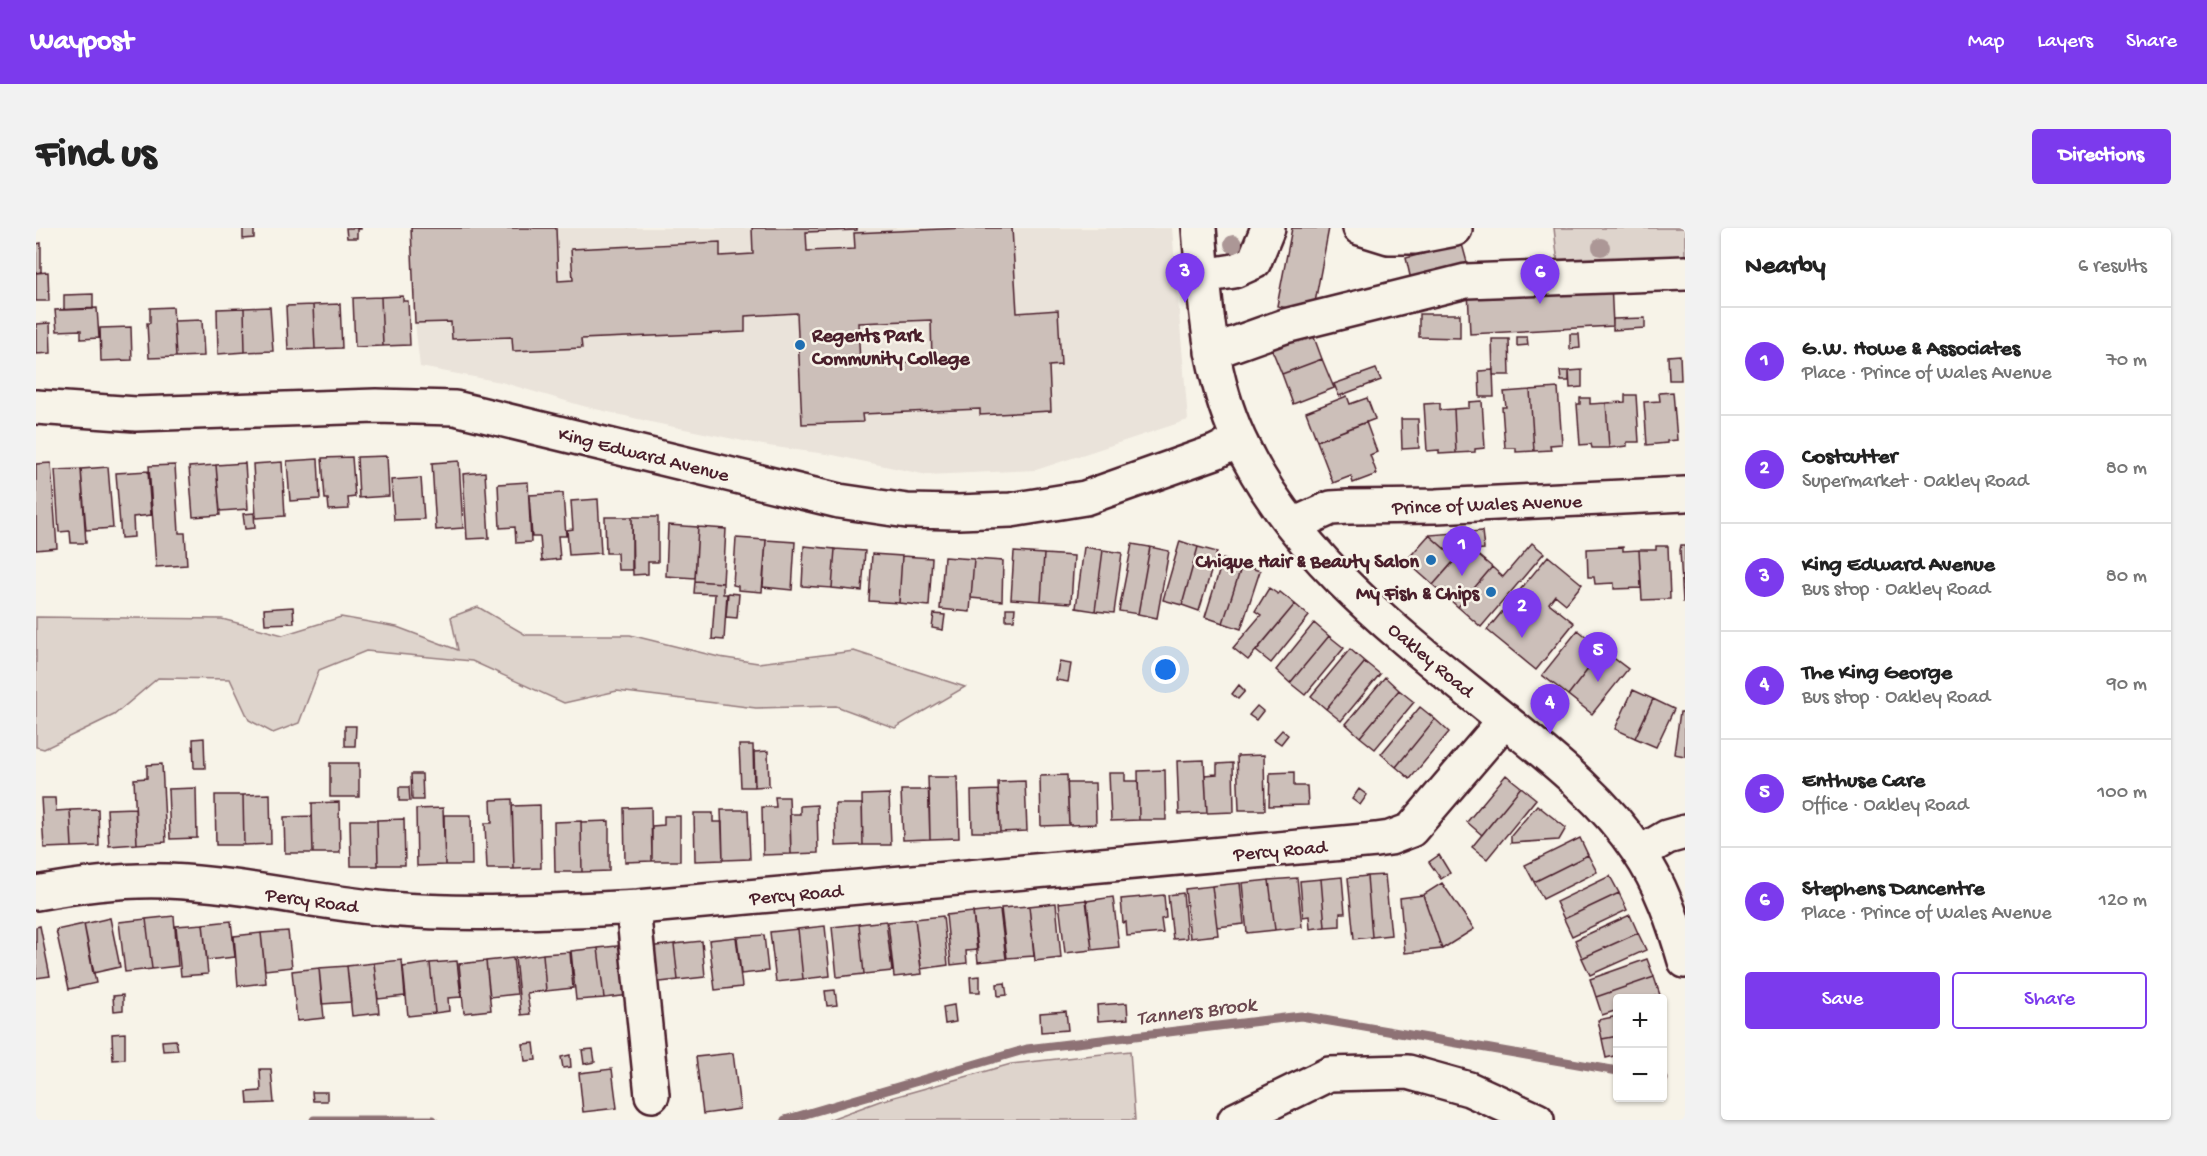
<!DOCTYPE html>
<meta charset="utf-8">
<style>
:root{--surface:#fff;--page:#f2f2f2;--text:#222;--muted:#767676;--line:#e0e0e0;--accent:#7c3aed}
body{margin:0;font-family:"Gochi Hand",sans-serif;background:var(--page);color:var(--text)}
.controls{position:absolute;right:18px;bottom:18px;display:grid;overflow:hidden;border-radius:6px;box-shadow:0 2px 4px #0004}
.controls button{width:54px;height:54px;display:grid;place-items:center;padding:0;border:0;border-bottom:2px solid var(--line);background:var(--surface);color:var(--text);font:30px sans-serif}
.you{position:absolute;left:1130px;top:442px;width:21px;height:21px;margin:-15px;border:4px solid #fff;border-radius:50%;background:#1a73e8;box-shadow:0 0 0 9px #1a73e833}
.badge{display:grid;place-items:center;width:39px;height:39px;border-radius:50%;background:var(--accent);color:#fff;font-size:20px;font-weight:700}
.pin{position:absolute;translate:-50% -50px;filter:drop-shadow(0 2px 3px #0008)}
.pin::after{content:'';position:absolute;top:32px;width:21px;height:18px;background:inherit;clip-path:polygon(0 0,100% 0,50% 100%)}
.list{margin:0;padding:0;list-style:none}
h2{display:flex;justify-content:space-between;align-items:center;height:78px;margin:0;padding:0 24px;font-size:26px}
h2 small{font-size:20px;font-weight:400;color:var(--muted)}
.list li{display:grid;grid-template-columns:39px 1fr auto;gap:18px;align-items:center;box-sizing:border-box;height:108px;padding:0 24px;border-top:2px solid var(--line)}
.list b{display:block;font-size:22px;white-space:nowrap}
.list p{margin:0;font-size:20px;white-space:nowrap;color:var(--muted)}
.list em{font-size:20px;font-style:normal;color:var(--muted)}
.actions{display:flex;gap:12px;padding:18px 24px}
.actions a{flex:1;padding:14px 0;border:2px solid var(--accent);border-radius:6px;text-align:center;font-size:21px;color:var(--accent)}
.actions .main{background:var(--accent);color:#fff}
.map{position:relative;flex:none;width:1649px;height:892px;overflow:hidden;border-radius:6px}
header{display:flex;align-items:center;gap:36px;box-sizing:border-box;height:84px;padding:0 30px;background:var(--accent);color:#fff}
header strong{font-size:28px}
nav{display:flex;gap:33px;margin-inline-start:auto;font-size:21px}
.intro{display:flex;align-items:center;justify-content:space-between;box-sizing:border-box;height:144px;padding:0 36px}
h1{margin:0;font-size:42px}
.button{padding:15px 27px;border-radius:6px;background:var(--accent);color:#fff;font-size:21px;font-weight:700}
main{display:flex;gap:36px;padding:0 36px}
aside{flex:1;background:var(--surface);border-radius:6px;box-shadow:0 2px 4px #0004}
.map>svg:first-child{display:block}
</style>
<header>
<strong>Waypost</strong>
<nav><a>Map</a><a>Layers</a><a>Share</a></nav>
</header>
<div class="intro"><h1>Find us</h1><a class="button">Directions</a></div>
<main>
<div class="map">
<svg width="1649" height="892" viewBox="0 0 1649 892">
<rect width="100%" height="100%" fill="#f7f3e8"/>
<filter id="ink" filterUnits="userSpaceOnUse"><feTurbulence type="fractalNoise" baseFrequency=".0167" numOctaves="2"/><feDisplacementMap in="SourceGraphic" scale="12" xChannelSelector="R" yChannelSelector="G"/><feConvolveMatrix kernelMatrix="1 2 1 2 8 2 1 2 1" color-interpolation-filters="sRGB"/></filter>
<g filter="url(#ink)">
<path fill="#eae3da" d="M375,0H1136L1152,192L1000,242L891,247L797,227L732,218L619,195L547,178L465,154L384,139L379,95Z"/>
<path fill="#ded4cc" stroke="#947a7c" stroke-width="1.5" d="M1518,0H1649V40L1523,45Z
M442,379L490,407H594L683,429L722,435L818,423L929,459L859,500L800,478L720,480L581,463L528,475L436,433L330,423L283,442L263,495L237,505L213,492L194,451L122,450L78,487L8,521L0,519V389L186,391L247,407L305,389L361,399L422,422L415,389Z
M1094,823L1099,892H792L844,873L975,836Z"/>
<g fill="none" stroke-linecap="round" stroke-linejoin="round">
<path stroke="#8e7275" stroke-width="9" d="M1626,851H1628
M278,892H397
M749,892L991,821L1265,788L1582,843"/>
</g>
<path fill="#ccbfb9" stroke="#4a1f2b" stroke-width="1.5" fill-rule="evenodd" d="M207,0H218V10L207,11Z
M310,0H325V1H321V10H311Z
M375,0H520L522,53L537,52L535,21L684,14V28L717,26L716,0H821V2L770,4L771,23L819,21L818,5L928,0H976L981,85L1022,82L1025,137L1013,138L1015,183L944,187V181L826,186L827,194L766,196L761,85L709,88V104L545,111L546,120L477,123L476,109L416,111L415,94L379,95ZM895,92L896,133L824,136L822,95Z
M1256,0H1293L1277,85L1241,78Z
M5,15V44L0,45V16Z
M1426,16L1432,38L1375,52L1370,30Z
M12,44L13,73H0V45Z
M1575,54L1577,98L1434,106L1432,62Z
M57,66V81L28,82V67Z
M367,68V73H372L374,117L347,118L345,69Z
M345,69L347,118L319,119L317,70Z
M304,76L306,120L279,121L277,77Z
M277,77L279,121L252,122L250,78Z
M137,79L140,129L113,130L111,95H114V80Z
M234,79L237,123L209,124L208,80Z
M61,80L63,110L45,111V102L21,103L19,82Z
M208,80L209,124L182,126L181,81Z
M1383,86H1424V110L1383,109Z
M1609,90V100L1577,102V91Z
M166,92L168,128L140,129L138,93Z
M14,95L15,125L0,126V96Z
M95,99L96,132L65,133L64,100Z
M1275,101L1286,131L1246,146L1234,117Z
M1534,106H1543L1544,120L1534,121Z
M1481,109H1491L1492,117L1481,118Z
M1456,111H1473L1474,147H1457Z
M1644,127L1645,152H1633L1632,128Z
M1286,131L1298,160L1257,176L1246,146Z
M1340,141L1345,152L1303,168L1298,156Z
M1457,142L1458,169H1444L1443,143Z
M1546,142V159L1534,160L1533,143Z
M1524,143H1533V153H1525Z
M1522,160L1526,216L1514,217L1515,222L1498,223L1494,162Z
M1494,162L1498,223L1480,224V220H1469L1466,179H1470L1468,164Z
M1637,164L1641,212L1631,213V215L1611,217L1608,174L1624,173L1623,165Z
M1589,167H1600L1603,214H1591V218L1573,220L1570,175L1589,174Z
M1311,168L1314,176L1331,170L1339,191L1281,213L1270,184Z
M1544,170H1554V176L1570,175L1573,220H1556L1555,216L1544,217L1541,176H1544Z
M1446,173L1449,220L1439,221V224L1420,225L1418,181L1433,180V174Z
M1404,175V182L1418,181L1420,225L1403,226V222L1391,223L1388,176Z
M1365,191H1382L1383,220L1366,221Z
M1330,194L1341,224L1334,227L1341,246L1317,255L1315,248L1297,255L1281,213Z
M351,228L353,268L323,270L321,229Z
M316,229L319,269L312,270L313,281L293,282L292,271H289L286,230Z
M282,231L284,271L254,273L251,233Z
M423,233L427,300L400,302L396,235Z
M246,234L249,288L220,290L217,236Z
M15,235L21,320L0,322V236Z
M209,235L212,281L184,283L180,237Z
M139,237L143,305H149L151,337L120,339L113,238Z
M180,237L184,287L157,289L153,239Z
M72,239L77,300L50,302L45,241Z
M45,241L50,315H35L34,303L23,304L19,242Z
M112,243L115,287L97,289L98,309L85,310L80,245Z
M449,244L453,310L431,311L427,246Z
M385,250L388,291L358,292L355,252Z
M492,254L495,314L480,315L479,299L464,300L462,256Z
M527,265L530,308H522L524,331L506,333L504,309H496L493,267Z
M562,271L565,325L533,327L531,302L537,301L535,273Z
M218,285L219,300L209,301L207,286Z
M569,289H596V342H582L581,325H570Z
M596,289H622V334H612V346L597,347Z
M632,297L662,299L659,350L630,348Z
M662,299L690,301L687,355L659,353Z
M1446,303L1448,321L1436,322L1431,318L1420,331L1393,307Z
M1393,307L1420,331L1397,357L1370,333Z
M700,310L730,312L726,364L702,362V358L697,357Z
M730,312L759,314L756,362L727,359Z
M1144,313L1162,319L1146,377L1127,372Z
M1496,315L1508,325L1445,399L1422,379L1456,339L1467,349Z
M1096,316L1114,319L1102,386L1083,383Z
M1645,317H1649V374H1647L1644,322Z
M768,318L799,321L796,360L766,358Z
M1431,318L1456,339L1422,379L1397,357Z
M1620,318H1632L1634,371L1606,372L1603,322H1620Z
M1048,319L1067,322L1059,383L1040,380Z
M1114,319L1133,323L1121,390L1102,386Z
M1162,319L1181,324L1163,383L1146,377Z
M1587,319V323L1603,322L1605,360L1578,361V355L1559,356L1558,349H1552L1551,321Z
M799,321L829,323L826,363L796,360Z
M1067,322L1086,325L1078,385L1059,383Z
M978,324L1008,326L1005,373L975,371Z
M836,326L866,328L863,375L833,373Z
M1008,326L1038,328L1035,375L1005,373Z
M866,328L896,330L893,378L863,375Z
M1512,328L1546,356L1530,376L1519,367L1513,375L1538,395L1500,442L1451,402Z
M908,329L938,331L934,384L904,381Z
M938,331L967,333L966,373L935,370Z
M1187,331L1206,337L1187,395L1169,389Z
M1206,337L1224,343L1205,401L1187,395Z
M659,353L687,355V366H691L688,412L676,411L679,366L658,365Z
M1233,360L1242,366L1244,364L1259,376L1212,432L1197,420L1225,387L1219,383Z
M692,365L703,366L701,390L690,389Z
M1259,376L1273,388L1235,435L1220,423Z
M257,379L258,395L229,396L228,381Z
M970,380H979L978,392H970Z
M898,386L909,387L907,402L896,400Z
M1278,395L1293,408L1254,455L1240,442Z
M1542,402L1567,422L1532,467L1506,447Z
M1293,408L1308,420L1269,467L1254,455Z
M1314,421L1329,434L1290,481L1275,468Z
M1567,422L1592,441L1556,486L1532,467Z
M1023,434L1035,436L1032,454L1020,452Z
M1329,434L1344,446L1305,493L1290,481Z
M1349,449L1363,462L1324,509L1310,496Z
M1203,457L1209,463L1202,471L1196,466Z
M1363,462L1378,474L1339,521L1324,509Z
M1597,462L1617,471L1599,510L1579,501Z
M1617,471L1638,481L1620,519L1599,510Z
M1221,478L1227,483L1220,492L1213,487Z
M1384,479L1399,491L1360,539L1345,526Z
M1644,484H1649V528L1638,526Z
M1399,491L1413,504L1374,551L1360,539Z
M309,498H320L319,518H309Z
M1246,502L1252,507L1245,516L1238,511Z
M168,510L169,540H158L157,511Z
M703,517H717L718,559H705Z
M732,523L733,558L719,559L718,524Z
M1228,527L1229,582H1203L1201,528Z
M1168,532L1171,585L1143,586L1141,533Z
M294,535H323V569H294Z
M1197,535L1198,584L1171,585L1169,547L1181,546V536Z
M126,536L130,614L101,616L98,551L111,550V537Z
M1129,542L1130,592H1103L1102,543Z
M1258,544V558H1271L1272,577L1233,578L1234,545Z
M1073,545H1089V553H1102L1103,592L1075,593Z
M375,546H386L387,572H376Z
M1031,547L1033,597L1005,598L1004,548Z
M1470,547L1485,559L1446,607L1431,594Z
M892,549H921L923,610L894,611Z
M989,553L991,603L964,604L962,554Z
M1031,555H1059L1060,596L1033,597Z
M363,559H373L374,573H363Z
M1485,559L1500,571L1451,631L1436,619Z
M160,560L161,610L134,611L132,561Z
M1323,561L1331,567L1324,577L1316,571Z
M865,562H893L894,611L867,612Z
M962,562L964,604H936L935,563Z
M234,566L235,616L208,617L207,567Z
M853,566L855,617H827L826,567Z
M179,567H207L208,617H180Z
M739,569H753L755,626L727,627L726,579H740Z
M5,570H19L20,583L34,582L36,619L8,620Z
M476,571L478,641H451L449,595H456L455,572Z
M303,574L304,625H277L276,575Z
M799,576H826L827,617L800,618Z
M504,577L505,640L478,641L476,578Z
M781,577L782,625L755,626L754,586H764V578Z
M1501,577L1530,600L1523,612L1475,615V608Z
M615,579L616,633L589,634L588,580Z
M99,580L101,616L73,618L71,581Z
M407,580L409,637L381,638L380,581Z
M62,581L63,618L36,619L34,582Z
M685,582H712L714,631L687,632Z
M658,585H677V594H686L687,632L659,633Z
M408,587H435L436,637H409Z
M276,588L277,625H249L248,589Z
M628,588H644V633H616V598L628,597Z
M368,591L369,637H342L341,592Z
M314,592H341L342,638H315Z
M545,593L546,644H519L518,594Z
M573,593V643L546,644L545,594Z
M1544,610L1552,627L1498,654L1489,637Z
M1403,627L1414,645L1405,651L1393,634Z
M1552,627L1561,644L1507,671L1498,654Z
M1349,647L1355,707L1336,709L1331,648Z
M1331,648L1336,709L1318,711L1312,650Z
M1574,648L1583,665L1528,691L1520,674Z
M1306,649L1309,685H1304V698L1289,699L1285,651Z
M1261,650L1266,699L1239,702L1233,652Z
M1285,651L1289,699L1274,701L1273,688L1267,689L1264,653Z
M1233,652L1239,702L1211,705L1206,655Z
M1204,655L1208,696L1181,699L1176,658Z
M1406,655L1438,701L1406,721L1387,667Z
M1176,658L1182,707L1154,710L1149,661Z
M1147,665L1151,710L1137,711L1132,667Z
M1583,665L1591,682L1536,708L1528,691Z
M1128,667L1130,690L1125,691L1127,705L1091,708L1090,694L1087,695L1085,671Z
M1387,667L1406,721L1369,725L1364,670Z
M1077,669L1083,719L1056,722L1051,673Z
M1050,672L1056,722L1029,725L1023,675Z
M1020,675L1025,730L999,733L993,678Z
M993,678L998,728L971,730L965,680Z
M964,682L970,731L942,734L937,685Z
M937,684L942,722L930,723L931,735L915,737L910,687Z
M1594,687L1602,705L1546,730L1539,712Z
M138,688L142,738L116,741L110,691Z
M907,688L912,737L885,741L879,691Z
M74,690L84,739L57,745L48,696Z
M110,691L116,741L89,744L83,694Z
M879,691L886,746L858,749L852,694Z
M195,693L199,729L171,732L167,696Z
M850,693L856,743L828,746L823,696Z
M48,696L60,755L33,761L20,702Z
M167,696L172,746L145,748L140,698Z
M823,696L828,746L801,749L796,699Z
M4,698L14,748L0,750V699Z
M789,698L794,748L767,751L762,701Z
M762,701L767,751L740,754L734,704Z
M252,703L256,739L229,742L225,705Z
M225,705L230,755L202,758L198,708Z
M1602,705L1610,722L1554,747L1546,730Z
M728,707L732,743L705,746L701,709Z
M700,709L706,759L679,762L673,712Z
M666,713L669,749L642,752L638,716Z
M638,716L642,752L615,755L611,719Z
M590,717L595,767L568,770L562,720Z
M562,720L568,770L540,772L535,723Z
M534,724L537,760L510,763L507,726Z
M507,726L510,763L491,765L494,786L485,787L479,730Z
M477,730L481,766L454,769L450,733Z
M1611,731L1618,749L1560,769L1554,751Z
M366,732L369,768L342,771L338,735Z
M421,733L425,769L412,770L413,783L399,785L394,735Z
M450,733L455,782L428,785L423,736Z
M338,735L343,785L316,788L311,738Z
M394,735L399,785L372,788L367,739Z
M311,738L315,774L286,776L283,740Z
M283,740L288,790L261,793L256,743Z
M944,748V764H935L934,749Z
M1618,749L1624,767L1615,770H1582V782L1566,787L1560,769Z
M969,755L971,767L962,768L961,756Z
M799,762L801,777L791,778L789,763Z
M87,767V782L78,783L77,768Z
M1091,775L1092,791L1062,793L1061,777Z
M918,777L920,794L909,796L907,779Z
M1030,783L1032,802L1005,804L1004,785Z
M1582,788V808L1566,811L1562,792Z
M89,805V831L77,832L76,806Z
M1582,808V827L1570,830L1566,811Z
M140,812L142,822L127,823L126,813Z
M498,815L500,832L489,833L487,816Z
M557,821L559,834L548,836L546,822Z
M697,825L704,881L667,886L660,829Z
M534,827L535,839L527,840L525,829Z
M224,841H235L238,875L212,876L211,864L225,863Z
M576,841L581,880L547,884L543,845Z
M276,864H291V873H277Z"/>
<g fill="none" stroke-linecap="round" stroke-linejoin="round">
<defs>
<path id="minor" d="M1163,0C1169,72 1172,144 1203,211C1258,331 1373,414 1472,495C1520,534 1568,572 1602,623C1625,656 1638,695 1649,733
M1324,0L1353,9H1378L1419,1
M1167,48L1198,43L1218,34L1232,0
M1176,124L1249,98L1430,53L1649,45
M0,179L100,186L340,178L419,180L803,273L871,283L922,284L975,282L1049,270L1179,224L1203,212
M1257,297L1295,280L1312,279L1400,278L1649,266
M1604,625L1631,609L1649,604
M0,665C43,657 87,651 131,653C205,656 278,674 352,681C435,688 518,683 602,679L1340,612L1354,610L1375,602L1469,492
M597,680L616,867
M1199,892L1293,846L1372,844L1433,861L1501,892"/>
</defs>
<use href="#minor" stroke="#4a1f2b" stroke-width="38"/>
<use href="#minor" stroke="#f7f3e8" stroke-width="33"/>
</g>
<g fill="#ac9796">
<circle cx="1197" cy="16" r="9"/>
<circle cx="1565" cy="19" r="9"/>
</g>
</g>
<g fill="#1f6fb2" stroke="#f7f3e8" stroke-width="2">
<circle cx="764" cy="117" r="6"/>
<circle cx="1395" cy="332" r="6"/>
<circle cx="1455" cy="364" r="6"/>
</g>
<g text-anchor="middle" stroke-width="5" stroke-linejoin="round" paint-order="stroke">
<g font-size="20" font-weight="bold" fill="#4a1f2b" stroke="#f7f3e8" text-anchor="end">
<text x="776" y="113" text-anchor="start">Regents Park<tspan x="776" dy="23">Community College</tspan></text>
<text x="1383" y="339">Chique Hair &amp; Beauty Salon</text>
<text x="1443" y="371">My Fish &amp; Chips</text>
</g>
<g font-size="20" fill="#4a1f2b" stroke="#f7f3e8">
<text transform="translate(608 225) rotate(14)" y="7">King Edward Avenue</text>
<text transform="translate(1451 275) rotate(-2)" y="7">Prince of Wales Avenue</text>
<text transform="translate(1396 431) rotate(40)" y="7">Oakley Road</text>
<text transform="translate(1244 621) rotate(-5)" y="7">Percy Road</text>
<text transform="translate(760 665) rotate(-5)" y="7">Percy Road</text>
<text transform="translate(276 671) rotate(8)" y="7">Percy Road</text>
</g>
<g font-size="21" font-style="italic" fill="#6c4950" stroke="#f7f3e8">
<text transform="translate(1160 782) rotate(-7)" y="7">Tanners Brook</text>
</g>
</g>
</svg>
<div class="controls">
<button>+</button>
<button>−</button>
</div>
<div class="you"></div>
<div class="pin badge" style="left:1426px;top:348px">1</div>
<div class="pin badge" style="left:1486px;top:410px">2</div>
<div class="pin badge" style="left:1149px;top:75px">3</div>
<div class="pin badge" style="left:1514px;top:506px">4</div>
<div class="pin badge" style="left:1562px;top:454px">5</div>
<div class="pin badge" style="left:1504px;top:76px">6</div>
</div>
<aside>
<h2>Nearby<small>6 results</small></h2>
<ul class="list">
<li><span class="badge">1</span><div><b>G.W. Howe &amp; Associates</b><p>Place · Prince of Wales Avenue</p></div><em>70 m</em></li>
<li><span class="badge">2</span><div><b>Costcutter</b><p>Supermarket · Oakley Road</p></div><em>80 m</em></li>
<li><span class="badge">3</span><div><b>King Edward Avenue</b><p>Bus stop · Oakley Road</p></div><em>80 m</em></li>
<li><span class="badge">4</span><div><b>The King George</b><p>Bus stop · Oakley Road</p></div><em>90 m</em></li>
<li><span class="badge">5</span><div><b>Enthuse Care</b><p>Office · Oakley Road</p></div><em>100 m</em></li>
<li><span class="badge">6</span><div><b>Stephens Dancentre</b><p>Place · Prince of Wales Avenue</p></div><em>120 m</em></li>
</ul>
<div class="actions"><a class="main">Save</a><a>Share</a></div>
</aside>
</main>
